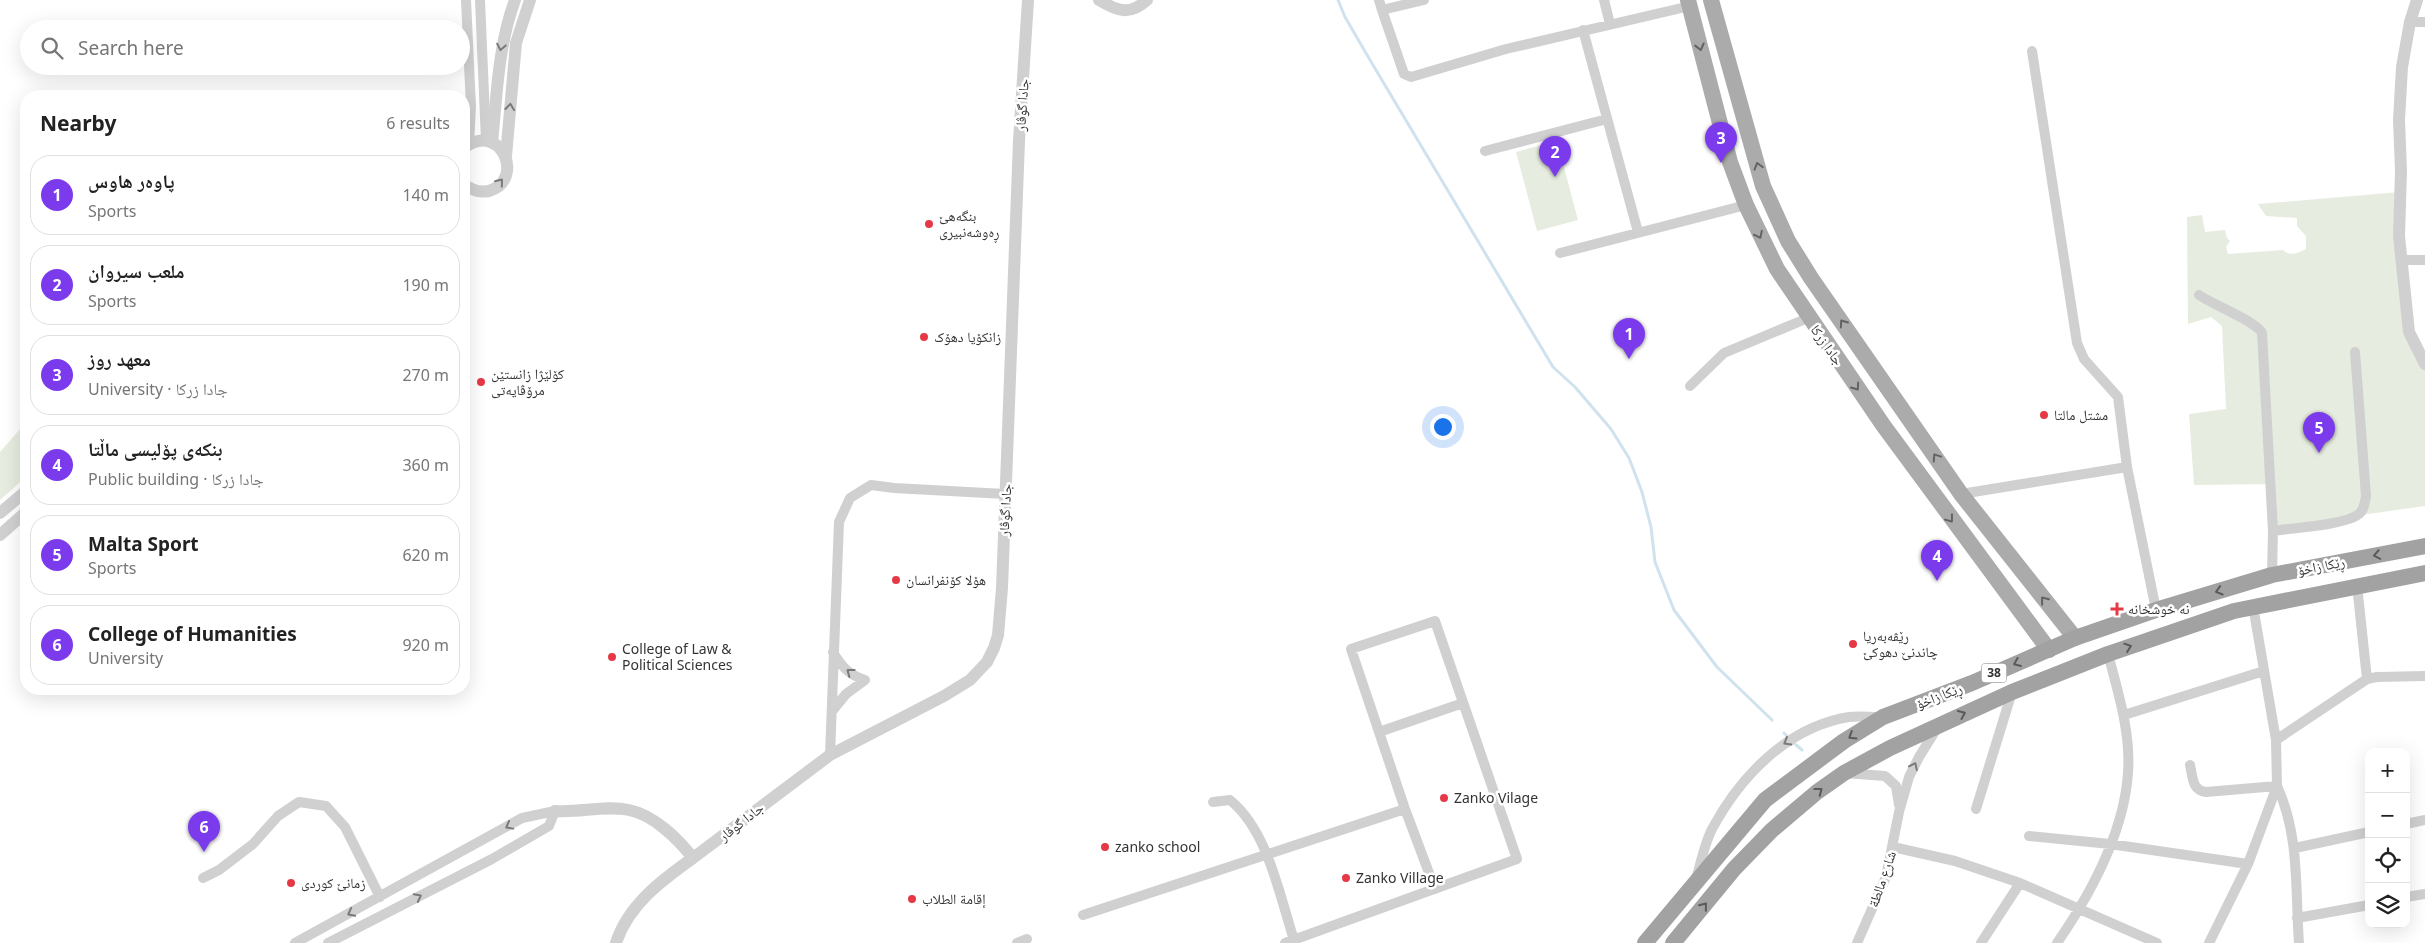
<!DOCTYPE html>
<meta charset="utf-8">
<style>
:root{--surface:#fff;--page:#f2f2f2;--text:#222;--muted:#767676;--line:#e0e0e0;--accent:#7c3aed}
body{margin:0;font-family:"Noto Sans","Noto Naskh Arabic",sans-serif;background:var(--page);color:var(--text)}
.controls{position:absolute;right:15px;bottom:15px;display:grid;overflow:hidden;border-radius:10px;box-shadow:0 5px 20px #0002}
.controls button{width:45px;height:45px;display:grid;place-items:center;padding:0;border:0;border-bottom:1px solid var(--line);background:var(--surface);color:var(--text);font:25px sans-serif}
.you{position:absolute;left:1442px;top:426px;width:18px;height:18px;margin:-12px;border:4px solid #fff;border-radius:50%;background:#1a73e8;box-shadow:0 0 0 8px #1a73e833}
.badge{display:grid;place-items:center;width:32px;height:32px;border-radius:50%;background:var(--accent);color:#fff;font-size:16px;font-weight:700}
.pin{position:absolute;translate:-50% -41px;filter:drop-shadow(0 1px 2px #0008)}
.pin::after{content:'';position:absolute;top:26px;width:18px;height:15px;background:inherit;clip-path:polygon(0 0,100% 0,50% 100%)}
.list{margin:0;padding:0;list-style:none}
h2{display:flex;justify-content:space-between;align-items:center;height:65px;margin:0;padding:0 20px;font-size:21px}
h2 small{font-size:16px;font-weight:400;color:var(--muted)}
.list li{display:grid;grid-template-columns:32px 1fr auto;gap:15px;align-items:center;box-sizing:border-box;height:80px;margin:0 10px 10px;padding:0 10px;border:1px solid var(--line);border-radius:20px}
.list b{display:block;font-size:19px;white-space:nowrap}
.list p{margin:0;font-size:16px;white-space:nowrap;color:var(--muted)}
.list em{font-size:16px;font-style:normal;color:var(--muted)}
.icon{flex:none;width:28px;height:28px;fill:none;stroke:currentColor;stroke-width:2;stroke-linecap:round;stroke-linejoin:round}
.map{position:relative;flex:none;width:2425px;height:943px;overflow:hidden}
.search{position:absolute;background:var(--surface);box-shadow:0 5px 20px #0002;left:20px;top:20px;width:450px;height:55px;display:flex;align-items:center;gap:12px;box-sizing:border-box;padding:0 18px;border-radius:28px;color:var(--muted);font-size:19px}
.panel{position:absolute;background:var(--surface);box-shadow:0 5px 20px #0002;left:20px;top:90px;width:450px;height:605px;border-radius:20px}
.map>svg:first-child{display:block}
</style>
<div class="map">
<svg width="2425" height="943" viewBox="0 0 2425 943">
<rect width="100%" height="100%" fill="#fff"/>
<path fill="#e6ecdf" d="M1557,141L1578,220L1537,231L1516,152Z
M2400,192L2406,333L2425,370V506L2276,527L2274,484L2194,485L2189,414L2226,409L2222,326L2211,317L2188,324L2187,217L2202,215L2205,232L2225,230L2227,238L2230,241L2226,247L2228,254L2283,250C2290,257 2298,253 2306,249V236L2297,226V218L2266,216L2258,204Z
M20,429L26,432V477L0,500V452Z"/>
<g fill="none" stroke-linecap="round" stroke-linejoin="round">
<path stroke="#cfe2ee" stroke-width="3" d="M1338,0L1345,17L1370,60L1553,367L1575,387L1611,429L1629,458L1642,492L1651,527L1655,562L1674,610L1717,667L1772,720
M1784,733L1787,736
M1795,744L1802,750"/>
<path stroke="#d0d0d0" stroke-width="10" d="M466,0L471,107L469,144
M480,0L486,141
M1379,0L1382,10L1424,0
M1604,0L1610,24
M1382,10L1404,74L1411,77L1506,49L1690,6
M2410,22H2425
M1583,30L1638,232
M2032,51L2077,343L2084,359L2118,397L2127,467
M1485,151L1607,119
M1560,253L1746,205
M2401,260H2425
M2199,295C2213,305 2256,321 2262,333L2273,531L2272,575
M1690,386L1724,353L1808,318
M1961,494L2127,467L2156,610
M2273,531C2291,528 2346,525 2359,514C2364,510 2365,502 2366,496L2355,352
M2357,585L2367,679
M833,710L846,694L865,680C849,675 841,666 833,652
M2124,715L2264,671
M1379,732L1463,703
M2276,740L2367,679L2377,677L2425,676
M830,755L839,522L850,498L871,485L894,488L1005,494L1007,489
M2190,765C2193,778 2192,790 2206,792L2277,786C2300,836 2295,889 2299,943
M1845,773L1885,776L1896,786L1899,805
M1213,802L1230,800C1268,831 1279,894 1294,940
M1405,809L1435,889
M1976,809L2012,692
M2406,824L2425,820
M2029,836L2110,844L2248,864
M1893,847L1955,861L2020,883L2157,943
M2295,848L2369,832
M1697,876C1701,861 1705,843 1712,829C1740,777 1787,727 1849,717C1858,716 1869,717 1879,717
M203,878L219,870L253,844L278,816L299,802L326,806L345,827L380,897
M2406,897L2425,894
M1083,915L1405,809L1351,649L1435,621L1517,859L1285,943
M2297,918L2369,905
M295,943L522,818L555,811
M328,943L492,859L549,826L555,811
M1017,943L1027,939
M1857,943L1886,877L1899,812L1909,777L1919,757L1937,728
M1981,943L2020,883
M2057,943C2090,895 2124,832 2128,773C2131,733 2118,692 2108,654
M2209,943L2248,864L2277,786L2276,740L2253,606"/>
<path stroke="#d0d0d0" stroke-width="12" d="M1099,0C1117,11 1130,16 1147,0
M2417,0L2410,22L2402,67L2399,120L2401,171L2399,236L2409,332L2425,364
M492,143C497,94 498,46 515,0
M464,148C501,120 526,180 489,191C479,193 471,190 464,184
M506,156L516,43L530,0
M0,513L26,491
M0,535L26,512
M555,811C579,813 605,805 629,810C654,815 678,839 693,858L830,755L944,696L970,680L987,662L994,648L998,635L1002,588L1019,141L1028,0
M616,943C628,905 662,880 693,858"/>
<path stroke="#ababab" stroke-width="16" d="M1688,0L1730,162L1746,205L1777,269L1883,425L2049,650
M1711,0L1763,186L1788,241L1811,278L1961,494L2075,638"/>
<path stroke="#a2a2a2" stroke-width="16" d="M1645,943L1765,800L1844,741L1883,717L1972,683L2075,638L2156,610L2272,575L2425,546
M1673,943L1734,869L1772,830L1817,792L1844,773L1890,748L2012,692L2108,654L2234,611L2425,573"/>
</g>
<defs><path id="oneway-chevron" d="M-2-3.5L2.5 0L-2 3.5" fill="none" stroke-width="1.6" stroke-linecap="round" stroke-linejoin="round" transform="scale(1.25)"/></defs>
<g stroke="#7a7a7a">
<use href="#oneway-chevron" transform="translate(501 47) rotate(101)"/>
<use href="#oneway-chevron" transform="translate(510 107) rotate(-84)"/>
<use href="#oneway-chevron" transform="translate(500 182) rotate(-51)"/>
<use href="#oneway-chevron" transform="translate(850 672) rotate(-143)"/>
<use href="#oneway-chevron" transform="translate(1787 742) rotate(150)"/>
<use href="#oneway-chevron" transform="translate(1914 766) rotate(-64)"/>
<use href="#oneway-chevron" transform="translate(509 826) rotate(151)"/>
<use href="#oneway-chevron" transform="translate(418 897) rotate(-27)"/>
<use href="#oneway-chevron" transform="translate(351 913) rotate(152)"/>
</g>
<g stroke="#636363">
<use href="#oneway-chevron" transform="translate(1700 47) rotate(76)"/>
<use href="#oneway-chevron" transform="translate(1758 166) rotate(-106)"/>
<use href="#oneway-chevron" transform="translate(1759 235) rotate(64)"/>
<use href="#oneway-chevron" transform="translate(1843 323) rotate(-125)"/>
<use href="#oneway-chevron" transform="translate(1856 387) rotate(55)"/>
<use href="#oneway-chevron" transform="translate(1936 457) rotate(-124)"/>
<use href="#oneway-chevron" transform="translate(1950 519) rotate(53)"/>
<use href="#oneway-chevron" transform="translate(2044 600) rotate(-128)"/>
</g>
<g stroke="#5a5a5a">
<use href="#oneway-chevron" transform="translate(2377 555) rotate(169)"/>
<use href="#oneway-chevron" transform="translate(2219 591) rotate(163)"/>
<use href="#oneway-chevron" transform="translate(2128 647) rotate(-19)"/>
<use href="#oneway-chevron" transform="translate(2017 663) rotate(157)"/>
<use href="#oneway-chevron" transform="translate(1962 714) rotate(-24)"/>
<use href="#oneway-chevron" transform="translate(1852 736) rotate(148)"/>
<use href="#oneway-chevron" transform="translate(1819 791) rotate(-37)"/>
<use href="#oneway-chevron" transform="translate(1704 906) rotate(-51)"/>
</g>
<g fill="#e63946" stroke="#fff" stroke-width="2">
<circle cx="929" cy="224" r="5"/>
<circle cx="924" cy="337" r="5"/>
<circle cx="481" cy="382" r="5"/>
<circle cx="2044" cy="415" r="5"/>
<circle cx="896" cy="580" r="5"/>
<path d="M2114.5 601.5h5v5h5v5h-5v5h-5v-5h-5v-5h5z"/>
<circle cx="1853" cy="644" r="5"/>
<circle cx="612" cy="657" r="5"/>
<circle cx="1444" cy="798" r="5"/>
<circle cx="1105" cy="847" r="5"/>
<circle cx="1346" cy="878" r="5"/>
<circle cx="291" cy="883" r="5"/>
<circle cx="912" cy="899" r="5"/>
</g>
<g text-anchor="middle" stroke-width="5" stroke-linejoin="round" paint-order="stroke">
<rect fill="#fff" stroke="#707070" stroke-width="1" x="1981.5" y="663.5" width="25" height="19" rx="4"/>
<g font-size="12" font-weight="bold" fill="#333">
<text x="1994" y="677">38</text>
</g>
<g font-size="14" fill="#333" stroke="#fff">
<text transform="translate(1022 105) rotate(-86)" y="5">جادا گوڤار</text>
<text transform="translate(1827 345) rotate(55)" y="5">جادا زرکا</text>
<text transform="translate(1005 510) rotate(-87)" y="5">جادا گوڤار</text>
<text transform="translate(2321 566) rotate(-11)" y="5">ڕێکا زاخۆ</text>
<text transform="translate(1939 696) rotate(-21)" y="5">ڕێکا زاخۆ</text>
<text transform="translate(741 822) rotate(-38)" y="5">جادا گوڤار</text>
<text transform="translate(1882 879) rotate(-71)" y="5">شارع مالطة</text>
</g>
<g font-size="14" fill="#333" stroke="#fff" text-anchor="start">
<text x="939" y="221">بنگه‌هێ<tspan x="939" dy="16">ڕه‌وشه‌نبیرى</tspan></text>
<text x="934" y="342">زانکۆیا دهۆک</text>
<text x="491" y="379">كۆلێژا زانستێن<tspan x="491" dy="16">مرۆڤایەتی</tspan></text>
<text x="2054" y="420">مشتل مالتا</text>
<text x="906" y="585">هۆلا كۆنفرانسان</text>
<text x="2128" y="614">نه خوشخانه</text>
<text x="1863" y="641">رێڤەبەریا<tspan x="1863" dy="16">چاندنێ دهوکێ</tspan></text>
<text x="622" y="654">College of Law &amp;<tspan x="622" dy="16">Political Sciences</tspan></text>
<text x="1454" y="803">Zanko Vilage</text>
<text x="1115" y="852">zanko school</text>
<text x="1356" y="883">Zanko Village</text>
<text x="301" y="888">زمانێ کوردی</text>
<text x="922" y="904">إقامة الطلاب</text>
</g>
</g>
</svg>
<div class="controls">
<button>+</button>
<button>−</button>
<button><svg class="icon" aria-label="locate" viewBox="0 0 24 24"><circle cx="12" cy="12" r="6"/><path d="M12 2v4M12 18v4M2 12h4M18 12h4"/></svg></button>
<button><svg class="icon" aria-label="layers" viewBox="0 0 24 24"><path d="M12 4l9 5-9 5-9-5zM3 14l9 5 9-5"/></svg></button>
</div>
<div class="you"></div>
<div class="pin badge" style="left:1629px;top:359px">1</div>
<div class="pin badge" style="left:1555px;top:177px">2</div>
<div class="pin badge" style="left:1721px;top:163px">3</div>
<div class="pin badge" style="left:1937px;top:581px">4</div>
<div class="pin badge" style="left:2319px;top:453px">5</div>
<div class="pin badge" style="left:204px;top:852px">6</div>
<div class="search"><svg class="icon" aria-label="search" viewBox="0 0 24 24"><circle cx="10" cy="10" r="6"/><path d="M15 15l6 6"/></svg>Search here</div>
<section class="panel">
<h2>Nearby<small>6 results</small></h2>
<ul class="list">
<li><span class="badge">1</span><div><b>پاوەر هاوس</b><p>Sports</p></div><em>140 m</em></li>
<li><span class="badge">2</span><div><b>ملعب سيروان</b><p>Sports</p></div><em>190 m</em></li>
<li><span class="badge">3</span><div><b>معهد روز</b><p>University · جادا زرکا</p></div><em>270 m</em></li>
<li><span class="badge">4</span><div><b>بنکەی پۆلیسی ماڵتا</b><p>Public building · جادا زرکا</p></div><em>360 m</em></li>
<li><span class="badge">5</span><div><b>Malta Sport</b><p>Sports</p></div><em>620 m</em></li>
<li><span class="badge">6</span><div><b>College of Humanities</b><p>University</p></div><em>920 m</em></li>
</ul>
</section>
</div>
